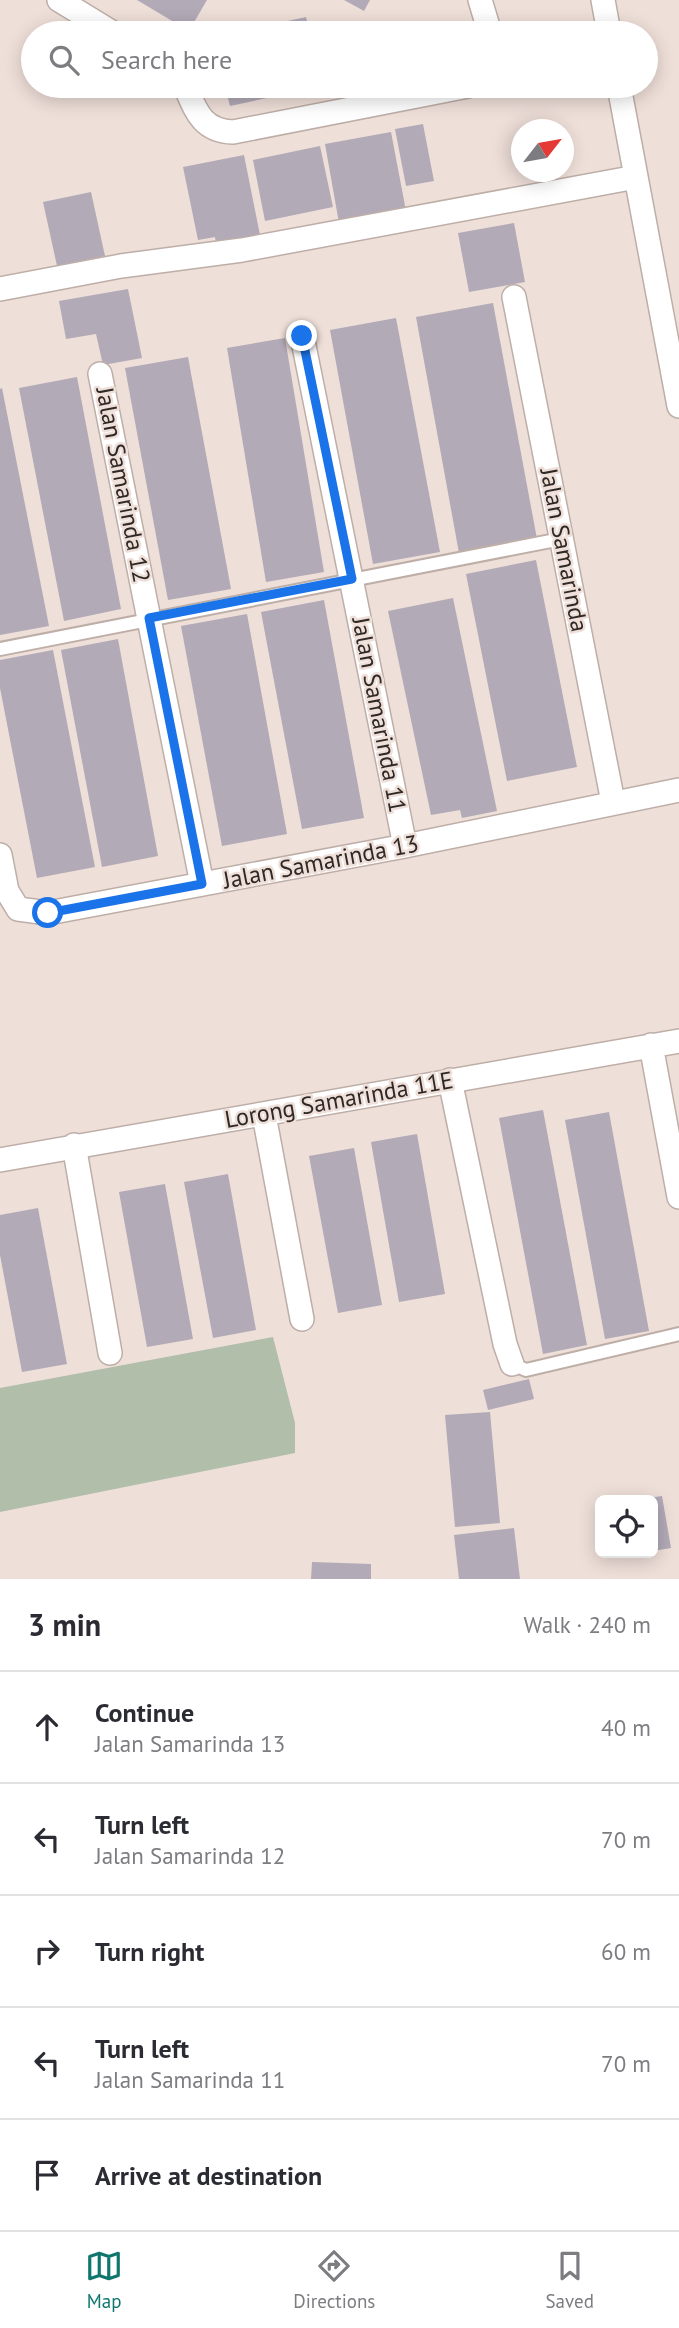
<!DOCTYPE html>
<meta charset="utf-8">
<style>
:root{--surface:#fff;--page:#f7f7f7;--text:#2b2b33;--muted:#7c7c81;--line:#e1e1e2;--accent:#0f766e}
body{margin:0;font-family:"PT Sans",sans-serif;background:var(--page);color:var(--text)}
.controls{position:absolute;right:21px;bottom:21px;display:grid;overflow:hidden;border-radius:10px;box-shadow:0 4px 18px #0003}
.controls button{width:63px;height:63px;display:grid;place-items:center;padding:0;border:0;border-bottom:2px solid var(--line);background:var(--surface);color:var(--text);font:35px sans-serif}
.compass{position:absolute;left:511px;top:119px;width:63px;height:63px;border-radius:50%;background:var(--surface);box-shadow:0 4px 18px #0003;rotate:59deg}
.stop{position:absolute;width:21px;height:21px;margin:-16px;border:5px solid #1a73e8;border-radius:50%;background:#fff}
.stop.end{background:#1a73e8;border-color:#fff;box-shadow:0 2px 7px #0008}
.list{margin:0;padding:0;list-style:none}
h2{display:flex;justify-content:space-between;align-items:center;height:91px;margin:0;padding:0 28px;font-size:30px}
h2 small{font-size:23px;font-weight:400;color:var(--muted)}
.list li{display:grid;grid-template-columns:46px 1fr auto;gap:21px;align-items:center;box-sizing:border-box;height:112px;padding:0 28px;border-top:2px solid var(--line)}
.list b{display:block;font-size:26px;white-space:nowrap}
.list p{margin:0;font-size:23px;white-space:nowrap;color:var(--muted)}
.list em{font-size:23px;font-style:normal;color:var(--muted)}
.icon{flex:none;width:38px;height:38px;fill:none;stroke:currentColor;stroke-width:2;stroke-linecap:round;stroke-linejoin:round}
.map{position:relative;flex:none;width:679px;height:1579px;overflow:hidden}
.search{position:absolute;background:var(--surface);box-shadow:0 4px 18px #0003;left:21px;right:21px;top:21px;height:77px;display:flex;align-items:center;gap:18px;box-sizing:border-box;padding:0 24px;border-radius:38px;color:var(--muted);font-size:26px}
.sheet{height:651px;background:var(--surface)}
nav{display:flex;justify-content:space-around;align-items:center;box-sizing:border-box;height:98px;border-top:2px solid var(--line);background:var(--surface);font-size:19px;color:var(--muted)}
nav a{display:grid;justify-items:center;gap:4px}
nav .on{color:var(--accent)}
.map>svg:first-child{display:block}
</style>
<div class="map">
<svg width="679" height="1579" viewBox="0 0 679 1579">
<rect width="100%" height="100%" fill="#efdfd9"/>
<path fill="#b0beaa" d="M273,1337L295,1423V1453L0,1512V1388Z"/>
<path fill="#b2aab7" d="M137,0H207L189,31Z
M344,0H370L364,11Z
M306,17L310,33H237V32Z
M225,86H317L318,87L230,106Z
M423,124L434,181L406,186L395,129Z
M391,132L406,211L339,223L325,144Z
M320,146L333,207L265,221L253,160Z
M244,155L260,235L216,244L215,237L198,240L183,167Z
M91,192L105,256L57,266L43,202Z
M514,223L525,282L469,292L458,233Z
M128,289L142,358L103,365L96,334L66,339L59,301Z
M493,303L537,539L459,553L416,317Z
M396,318L440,552L373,564L330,330Z
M285,338L324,572L266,582L227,348Z
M188,357L231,589L168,600L125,368Z
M77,377L121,609L64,621L19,388Z
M2,388L49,626L0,635V389Z
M536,560L577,767L507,781L466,574Z
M453,598L497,811L462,818L460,810L431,815L388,611Z
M324,600L364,818L302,829L261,612Z
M247,614L287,834L222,846L181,626Z
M118,639L158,856L102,867L61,650Z
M53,650L95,867L37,878L0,688V660Z
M543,1110L587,1345L543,1354L499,1118Z
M609,1112L649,1331L605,1339L565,1120Z
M417,1134L445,1294L399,1302L371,1142Z
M354,1148L382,1305L338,1313L309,1156Z
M228,1174L256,1330L213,1338L184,1182Z
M165,1184L193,1339L147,1347L119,1192Z
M38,1208L67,1364L22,1372L0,1255V1215Z
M529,1379L534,1399L488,1410L483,1390Z
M490,1412L500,1523L455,1527L445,1415Z
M662,1496L671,1548L653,1551V1500L643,1499Z
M514,1528L520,1579H459L454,1535Z
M312,1562L371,1564V1579H311Z"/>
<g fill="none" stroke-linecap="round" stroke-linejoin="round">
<defs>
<path id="lane" d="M0,649L561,539
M512,1364L526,1370L679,1334"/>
<path id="street" d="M59,0L113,33
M480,0L490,33
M603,0L609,33
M185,86C196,111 202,131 233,132L468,86
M619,86L679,406
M0,289L121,266L242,250L636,177
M514,297L613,802
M302,336L405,846
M100,374L202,884
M0,855L7,891L18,909L48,913L405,846L679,790
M651,1045L679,1197
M450,1080L505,1344L512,1364
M264,1115L302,1319
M74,1145L110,1353
M0,1160L679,1041"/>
</defs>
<use href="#lane" stroke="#beaea8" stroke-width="16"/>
<use href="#street" stroke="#beaea8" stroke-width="26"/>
<use href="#lane" stroke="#fff" stroke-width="12"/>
<use href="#street" stroke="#fff" stroke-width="23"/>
</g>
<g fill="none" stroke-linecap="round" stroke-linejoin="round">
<path stroke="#1a73e8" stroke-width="9" d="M48,913L202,884L149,618L352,579L302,336"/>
</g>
<g text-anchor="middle" stroke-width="5" stroke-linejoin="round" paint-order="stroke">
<g font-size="24" fill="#2f2926" stroke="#efdfd9">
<text transform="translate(123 485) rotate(79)" y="8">Jalan Samarinda 12</text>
<text transform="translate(564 550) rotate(79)" y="8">Jalan Samarinda</text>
<text transform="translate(379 715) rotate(79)" y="8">Jalan Samarinda 11</text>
<text transform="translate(321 862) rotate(-11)" y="8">Jalan Samarinda 13</text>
<text transform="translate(339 1100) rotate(-10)" y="8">Lorong Samarinda 11E</text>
</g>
</g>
</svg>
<div class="controls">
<button><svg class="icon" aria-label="locate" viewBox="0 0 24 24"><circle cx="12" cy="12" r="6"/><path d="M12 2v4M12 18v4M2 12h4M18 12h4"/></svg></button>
</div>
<svg class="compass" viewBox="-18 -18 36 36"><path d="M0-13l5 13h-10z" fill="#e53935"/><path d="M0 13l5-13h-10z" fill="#7c7c81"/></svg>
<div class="stop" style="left:48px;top:913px"></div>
<div class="stop end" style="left:302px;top:336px"></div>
<div class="search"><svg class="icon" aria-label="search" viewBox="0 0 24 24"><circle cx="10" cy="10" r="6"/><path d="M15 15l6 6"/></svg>Search here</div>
</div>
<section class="sheet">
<h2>3 min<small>Walk · 240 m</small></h2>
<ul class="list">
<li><svg class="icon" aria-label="ahead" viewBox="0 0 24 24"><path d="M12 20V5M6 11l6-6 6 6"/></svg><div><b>Continue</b><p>Jalan Samarinda 13</p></div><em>40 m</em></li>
<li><svg class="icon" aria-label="left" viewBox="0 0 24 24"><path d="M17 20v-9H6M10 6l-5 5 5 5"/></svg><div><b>Turn left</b><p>Jalan Samarinda 12</p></div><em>70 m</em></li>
<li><svg class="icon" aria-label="right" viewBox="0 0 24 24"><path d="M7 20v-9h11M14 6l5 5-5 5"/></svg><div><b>Turn right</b></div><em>60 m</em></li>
<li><svg class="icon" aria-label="left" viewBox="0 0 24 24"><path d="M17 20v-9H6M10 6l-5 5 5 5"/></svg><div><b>Turn left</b><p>Jalan Samarinda 11</p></div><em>70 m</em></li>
<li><svg class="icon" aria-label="arrive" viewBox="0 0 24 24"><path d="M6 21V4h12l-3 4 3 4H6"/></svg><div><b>Arrive at destination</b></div></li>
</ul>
</section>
<nav>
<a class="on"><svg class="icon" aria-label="map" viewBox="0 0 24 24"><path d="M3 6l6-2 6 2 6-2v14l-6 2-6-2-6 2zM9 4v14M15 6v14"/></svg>Map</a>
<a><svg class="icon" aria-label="directions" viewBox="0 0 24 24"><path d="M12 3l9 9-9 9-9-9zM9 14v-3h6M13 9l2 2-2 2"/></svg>Directions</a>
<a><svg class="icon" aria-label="saved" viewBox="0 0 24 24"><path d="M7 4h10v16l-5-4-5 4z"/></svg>Saved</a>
</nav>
